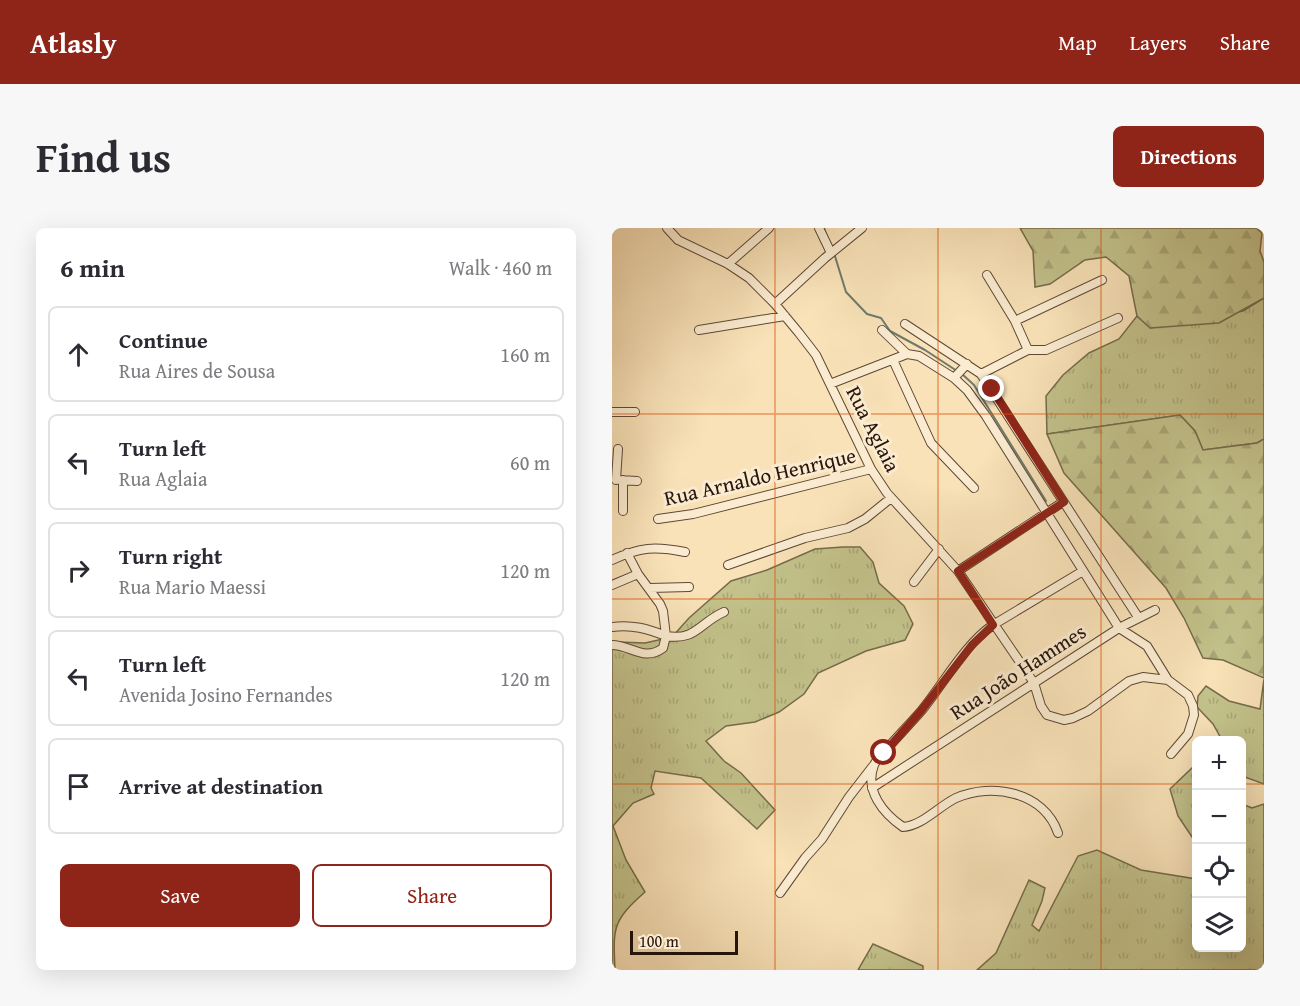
<!DOCTYPE html>
<meta charset="utf-8">
<style>
:root{--surface:#fff;--page:#f7f7f7;--text:#2b2b33;--muted:#7c7c81;--line:#e1e1e2;--accent:#8f2418}
body{margin:0;font-family:"Gentium Book Plus",serif;background:var(--page);color:var(--text)}
.controls{position:absolute;right:18px;bottom:18px;display:grid;overflow:hidden;border-radius:9px;box-shadow:0 6px 24px #0002}
.controls button{width:54px;height:54px;display:grid;place-items:center;padding:0;border:0;border-bottom:2px solid var(--line);background:var(--surface);color:var(--text);font:30px sans-serif}
.scale{position:absolute;left:18px;bottom:15px;width:108px;box-sizing:border-box;padding-left:6px;border:3px solid #27140b;border-top:0;font-size:16px;line-height:21px;white-space:nowrap;color:#27140b;-webkit-text-stroke:4px #fbecd1;paint-order:stroke}
.stop{position:absolute;width:18px;height:18px;margin:-14px;border:4px solid #8f2418;border-radius:50%;background:#fff}
.stop.end{background:#8f2418;border-color:#fff;box-shadow:0 2px 6px #0008}
.list{margin:0;padding:0;list-style:none}
h2{display:flex;justify-content:space-between;align-items:center;height:78px;margin:0;padding:0 24px;font-size:26px}
h2 small{font-size:20px;font-weight:400;color:var(--muted)}
.list li{display:grid;grid-template-columns:39px 1fr auto;gap:18px;align-items:center;box-sizing:border-box;height:96px;margin:0 12px 12px;padding:0 12px;border:2px solid var(--line);border-radius:9px}
.list b{display:block;font-size:22px;white-space:nowrap}
.list p{margin:0;font-size:20px;white-space:nowrap;color:var(--muted)}
.list em{font-size:20px;font-style:normal;color:var(--muted)}
.actions{display:flex;gap:12px;padding:18px 24px}
.actions a{flex:1;padding:14px 0;border:2px solid var(--accent);border-radius:9px;text-align:center;font-size:21px;color:var(--accent)}
.actions .main{background:var(--accent);color:#fff}
.icon{flex:none;width:33px;height:33px;fill:none;stroke:currentColor;stroke-width:2;stroke-linecap:round;stroke-linejoin:round}
.map{position:relative;flex:none;width:652px;height:742px;overflow:hidden;border-radius:9px}
header{display:flex;align-items:center;gap:36px;box-sizing:border-box;height:84px;padding:0 30px;background:var(--accent);color:#fff}
header strong{font-size:28px}
nav{display:flex;gap:33px;margin-inline-start:auto;font-size:21px}
.intro{display:flex;align-items:center;justify-content:space-between;box-sizing:border-box;height:144px;padding:0 36px}
h1{margin:0;font-size:42px}
.button{padding:15px 27px;border-radius:9px;background:var(--accent);color:#fff;font-size:21px;font-weight:700}
main{display:flex;gap:36px;padding:0 36px}
aside{flex:1;background:var(--surface);border-radius:9px;box-shadow:0 6px 24px #0002}
.map>svg:first-child{display:block}
</style>
<header>
<strong>Atlasly</strong>
<nav><a>Map</a><a>Layers</a><a>Share</a></nav>
</header>
<div class="intro"><h1>Find us</h1><a class="button">Directions</a></div>
<main>
<aside>
<h2>6 min<small>Walk · 460 m</small></h2>
<ul class="list">
<li><svg class="icon" aria-label="ahead" viewBox="0 0 24 24"><path d="M12 20V5M6 11l6-6 6 6"/></svg><div><b>Continue</b><p>Rua Aires de Sousa</p></div><em>160 m</em></li>
<li><svg class="icon" aria-label="left" viewBox="0 0 24 24"><path d="M17 20v-9H6M10 6l-5 5 5 5"/></svg><div><b>Turn left</b><p>Rua Aglaia</p></div><em>60 m</em></li>
<li><svg class="icon" aria-label="right" viewBox="0 0 24 24"><path d="M7 20v-9h11M14 6l5 5-5 5"/></svg><div><b>Turn right</b><p>Rua Mario Maessi</p></div><em>120 m</em></li>
<li><svg class="icon" aria-label="left" viewBox="0 0 24 24"><path d="M17 20v-9H6M10 6l-5 5 5 5"/></svg><div><b>Turn left</b><p>Avenida Josino Fernandes</p></div><em>120 m</em></li>
<li><svg class="icon" aria-label="arrive" viewBox="0 0 24 24"><path d="M6 21V4h12l-3 4 3 4H6"/></svg><div><b>Arrive at destination</b></div></li>
</ul>
<div class="actions"><a class="main">Save</a><a>Share</a></div>
</aside>
<div class="map">
<svg width="652" height="742" viewBox="0 0 652 742">
<defs>
<pattern id="grass-tufts" width="24" height="20" patternUnits="userSpaceOnUse" patternTransform="scale(1.5)"><rect width="24" height="20" fill="#c3c28b"/><path d="M3 7l-1-3M5 7V3M7 7l1-3M15 17l-1-3M17 17v-4M19 17l1-3" fill="none" stroke="#a8a677"/></pattern>
<pattern id="forest-firs" width="22" height="20" patternUnits="userSpaceOnUse" patternTransform="scale(1.5)"><rect width="22" height="20" fill="#c3c28b"/><path d="M5 1l3.5 6h-7zM16 11l3.5 6h-7z" fill="#a8a677"/></pattern>
</defs>
<rect width="100%" height="100%" fill="#f9e2b8"/>
<filter id="stains"><feTurbulence type="fractalNoise" baseFrequency=".00333" numOctaves="4"/><feColorMatrix values="0 0 0 0 .2 0 0 0 0 .09 0 0 0 0 .02 0 0 0 .5 -.17"/></filter>
<radialGradient id="worn" r=".72"><stop offset=".6" stop-color="#630" stop-opacity="0"/><stop offset="1" stop-color="#630" stop-opacity=".3"/></radialGradient>
<path fill="url(#grass-tufts)" stroke="#756b4b" stroke-width="1.5" d="M652,70V211L645,215L591,222L583,203L568,187L435,206L434,168L451,147L477,125L507,111L525,88L539,100L631,83Z
M231,319H248L261,334L267,355L292,378L301,396L293,412L254,423L206,445L192,466L167,484L143,494L114,498L94,513L112,533L129,545L163,582L145,601L89,550L43,543L39,560L42,566L21,575L1,598L14,632L33,664C0,693 1,700 3,742H0V416L6,414L33,415L60,409L77,390L119,353L155,342L203,321Z
M652,451V556L630,548V512H610L601,496L585,479L586,468L594,458L617,473L648,481Z
M584,539V615L566,588L558,561L580,540Z
M630,576L640,580L652,576V742H365L384,725L417,652L433,660L430,673L420,697L427,703L466,628L485,622L529,642L584,651V720H630Z
M261,716L311,738V742H246Z"/>
<path fill="url(#forest-firs)" stroke="#756b4b" stroke-width="1.5" d="M408,0H644L650,5L648,23L652,34V70L607,95L538,100L525,88L517,48L494,29L473,32L438,56L423,59L421,23Z
M568,187L583,203L591,222L645,215L652,211V450L611,432L591,430L572,390L554,360L452,245L435,206Z"/>
<g fill="none" stroke-linecap="round" stroke-linejoin="round">
<path stroke="#6e7a6d" stroke-width="2" d="M212,0L216,11
M222,25L234,64L255,86L269,90L278,103L313,122L345,143
M350,146L362,157L434,273"/>
<defs>
<path id="minor" d="M55,0L66,12L116,36L137,50L163,76L187,105L204,127L259,241L275,265L346,343L422,455L429,478L435,487L452,492L461,490L476,483L517,453L531,449L556,452L576,467L581,478L582,487L576,506L559,526
M207,0L219,25
M116,36L157,0
M375,47L403,93L416,122
M163,76L213,30L250,0
M403,93L490,52
M293,96L369,146L526,389
M87,102L173,88
M270,102L295,126L307,128L342,150L355,162L374,188L507,400L535,418L556,452
M281,132L319,215L362,260
M369,146L416,122H434L506,90
M342,150L355,136
M218,156L295,126
M0,184H23
M4,252L6,221
M8,252L25,253
M11,252V283
M46,291L81,286L259,241
M0,332C28,319 43,318 73,324
M116,337L193,310L236,300L253,291L279,270
M346,343L451,274
M302,354L327,321
M0,357L26,346
M38,360L77,359
M0,399C20,396 36,401 54,408L51,383L48,376L26,346L15,325
M0,417C19,417 32,434 51,420L54,408C84,413 87,395 112,384
M260,560L507,400L543,382
M446,605C432,564 380,554 344,570C327,578 310,598 291,599C272,586 252,563 262,537C264,532 270,527 273,523C285,509 298,496 310,482C332,455 353,416 381,397L471,343
M168,665L193,630L210,611L237,569L261,538"/>
</defs>
<use href="#minor" stroke="#5c4836" stroke-width="10"/>
<use href="#minor" stroke="#fbecd1" stroke-width="8"/>
</g>
<g fill="none" stroke-linecap="round" stroke-linejoin="round">
<path stroke="#8f2418" stroke-width="8" d="M272,525L309,483L360,417L381,397L346,343L452,274L380,161"/>
</g>
<path fill="none" stroke="#de560c" stroke-width="1.5" stroke-opacity="0.55" d="M163,0V742M326,0V742M489,0V742M0,186H652M0,371H652M0,556H584M630,556H652"/>
<g text-anchor="middle" stroke-width="6" stroke-linejoin="round" paint-order="stroke">
<g font-size="21" fill="#27140b" stroke="#fbecd1">
<text transform="translate(261 201) rotate(63)" y="7">Rua Aglaia</text>
<text transform="translate(148 249) rotate(-13)" y="7">Rua Arnaldo Henrique</text>
<text transform="translate(406 444) rotate(-33)" y="7">Rua João Hammes</text>
</g>
</g>
<rect width="100%" height="100%" filter="url(#stains)"/>
<rect width="100%" height="100%" fill="url(#worn)"/>
</svg>
<div class="controls">
<button>+</button>
<button>−</button>
<button><svg class="icon" aria-label="locate" viewBox="0 0 24 24"><circle cx="12" cy="12" r="6"/><path d="M12 2v4M12 18v4M2 12h4M18 12h4"/></svg></button>
<button><svg class="icon" aria-label="layers" viewBox="0 0 24 24"><path d="M12 4l9 5-9 5-9-5zM3 14l9 5 9-5"/></svg></button>
</div>
<div class="scale">100 m</div>
<div class="stop" style="left:272px;top:525px"></div>
<div class="stop end" style="left:380px;top:161px"></div>
</div>
</main>
